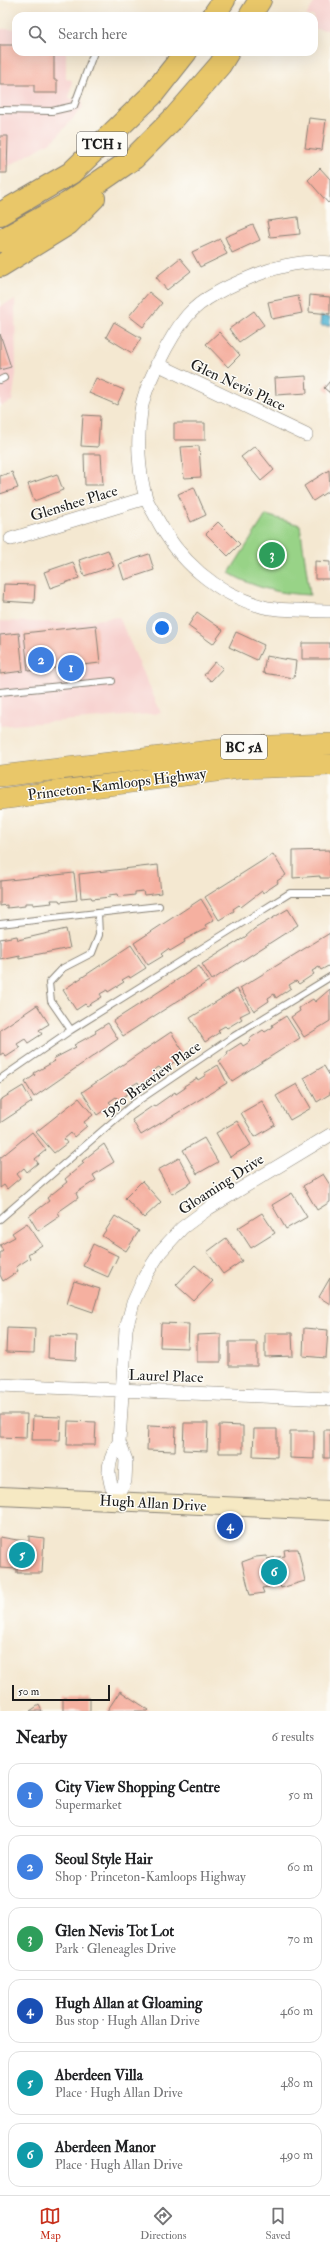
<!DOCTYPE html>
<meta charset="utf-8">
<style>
:root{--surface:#fff;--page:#f2f2f2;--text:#202124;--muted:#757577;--line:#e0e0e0;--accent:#c8321e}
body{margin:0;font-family:"IM FELL Double Pica",serif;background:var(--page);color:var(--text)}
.scale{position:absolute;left:12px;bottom:10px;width:98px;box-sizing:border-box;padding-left:4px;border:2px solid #1c1c1c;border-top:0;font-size:11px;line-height:14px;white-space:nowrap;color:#1c1c1c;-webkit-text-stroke:3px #fdfcf7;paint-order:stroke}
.you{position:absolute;left:162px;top:628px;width:14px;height:14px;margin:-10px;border:3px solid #fff;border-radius:50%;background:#1a73e8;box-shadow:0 0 0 6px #1a73e833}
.badge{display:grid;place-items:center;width:26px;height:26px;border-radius:50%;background:var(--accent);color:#fff;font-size:13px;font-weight:700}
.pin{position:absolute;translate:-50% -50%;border:2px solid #fff;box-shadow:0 1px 4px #0006}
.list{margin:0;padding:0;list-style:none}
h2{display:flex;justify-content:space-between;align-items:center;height:52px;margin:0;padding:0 16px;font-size:17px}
h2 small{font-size:13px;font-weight:400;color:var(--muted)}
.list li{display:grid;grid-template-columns:26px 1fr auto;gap:12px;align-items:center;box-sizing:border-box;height:64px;margin:0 8px 8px;padding:0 8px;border:1px solid var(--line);border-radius:12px}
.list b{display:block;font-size:15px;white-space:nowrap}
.list p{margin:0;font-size:13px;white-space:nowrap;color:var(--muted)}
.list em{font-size:13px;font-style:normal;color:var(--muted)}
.icon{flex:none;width:22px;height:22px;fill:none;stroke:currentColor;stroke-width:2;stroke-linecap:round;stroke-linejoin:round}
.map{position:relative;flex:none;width:330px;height:1711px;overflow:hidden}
.search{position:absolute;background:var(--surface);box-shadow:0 4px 16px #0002;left:12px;right:12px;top:12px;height:44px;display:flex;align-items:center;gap:10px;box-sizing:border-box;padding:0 14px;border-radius:12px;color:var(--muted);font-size:15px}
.sheet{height:484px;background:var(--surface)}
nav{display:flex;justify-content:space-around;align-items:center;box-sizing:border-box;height:56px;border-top:1px solid var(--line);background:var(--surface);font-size:11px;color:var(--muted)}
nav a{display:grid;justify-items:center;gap:2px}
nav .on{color:var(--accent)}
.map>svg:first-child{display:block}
</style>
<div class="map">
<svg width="330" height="1711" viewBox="0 0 330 1711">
<rect width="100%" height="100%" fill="#fdfcf7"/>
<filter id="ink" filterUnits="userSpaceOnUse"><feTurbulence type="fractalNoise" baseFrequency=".025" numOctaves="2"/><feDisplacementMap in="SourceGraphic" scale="8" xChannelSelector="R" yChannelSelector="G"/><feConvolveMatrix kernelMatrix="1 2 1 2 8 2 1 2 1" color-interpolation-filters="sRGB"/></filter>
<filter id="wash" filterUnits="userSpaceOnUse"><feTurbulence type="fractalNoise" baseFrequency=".012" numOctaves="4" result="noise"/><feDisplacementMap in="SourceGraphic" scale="16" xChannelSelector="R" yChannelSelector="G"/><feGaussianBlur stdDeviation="0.9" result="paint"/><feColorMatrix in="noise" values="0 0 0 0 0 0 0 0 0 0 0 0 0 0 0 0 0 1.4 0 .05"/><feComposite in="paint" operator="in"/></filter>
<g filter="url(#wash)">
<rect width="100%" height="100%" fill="#f4e8d1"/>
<path fill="#f7d0ce" d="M316,0H330V30L314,29V16H306Z
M0,29H16V52H66V79L72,80L69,99L83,100L82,108L54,140L0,171Z
M15,300L16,374L12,401L0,406V306Z
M119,617L161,713L0,726V621L67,623Z"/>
<path fill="#98d387" stroke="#5a7852" d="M266,515L300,525L310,595C281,594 254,588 229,573Z"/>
<path fill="#54b5d3" stroke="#386878" d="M321,316L330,317V326H320Z"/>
<g id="blocks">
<path fill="#f5b0a0" d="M0,45H16V52H54V80H57V93H34V85H0Z
M309,118L326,120L322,150L305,148Z
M0,136H8L7,173H0Z
M320,168L330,179V201L328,203L308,180Z
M298,217L300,234L270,237L267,221Z
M253,225L260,240L232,253L225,237Z
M220,239L227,254L200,267L192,252Z
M180,258L191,271L167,290L156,277Z
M149,292L162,303L143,327L129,316Z
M310,295L330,297V314L309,312Z
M298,296L302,313L272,319L268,302Z
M254,311L264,325L239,342L229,329Z
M114,322L141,338L132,353L106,337Z
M219,332L240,355L228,367L206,344Z
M0,334L11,367L0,370Z
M306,376L307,393L276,395L275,378Z
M96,378L124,390L117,405L89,393Z
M330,381V393L324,388Z
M83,415L100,416L98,447L81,446Z
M174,423H205V440H174Z
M199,446L201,477L184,478L181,447Z
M255,446L274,470L261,481L241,457Z
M84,454H101L103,485H85Z
M329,470L330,490L313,501L304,486Z
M12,472L18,488L0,494V476Z
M57,474L63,490L34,501L28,484Z
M194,487L206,515L191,522L178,494Z
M218,522L240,544L228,556L206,534Z
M108,550L114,566L84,576L79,560Z
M149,554L154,570L124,580L119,564Z
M315,561L330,562V579H315Z
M73,562L79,578L50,588L44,572Z
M4,584L35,585L34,603L3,601Z
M197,612L223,630L213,644L188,626Z
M96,625L100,663L28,671L24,633Z
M236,632L264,645L257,660L229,647Z
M19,633L23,671L0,674V635Z
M302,643H330V659H302Z
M266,656L296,661L294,678L263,673Z
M215,662L223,668L211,681L204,675Z
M330,850V878H320V876L293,878V851Z
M273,854L286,875L277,881L278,883L263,893L262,891L241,907L239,905L233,909L234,911L219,920L205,897Z
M158,865L161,893L144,895L143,891L135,892V895L118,897L117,894L109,895L110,897L92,899L91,897L81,898L79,874Z
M74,873L77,900L60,902L59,900H51L52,903L33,905V903H25V906L7,908V905L0,906V881Z
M201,899L214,920L205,925L207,928L184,940L185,942L170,951L168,949L161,954L163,956L148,965L134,943Z
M288,909L298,925L212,980L202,964L245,937L254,929Z
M66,929L70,948L19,958V955L0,959V939L17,936L18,940Z
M330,933V965L321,970L319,967L312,971L314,974L299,984L296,981L289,985L291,988L276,998L274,994L268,998L269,1001L254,1011L240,988Z
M131,945L146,968L130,978L129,976L122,980L124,982L108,992L107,990L100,994L102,997L87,1006L85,1004L76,1010L63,990Z
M199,966L209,981L123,1036L113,1021Z
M237,989L250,1011L240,1016L242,1019L227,1028L225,1026L218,1030L220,1032L205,1042L190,1018Z
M330,989V1021L304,1037L291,1017L300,1011L299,1008L313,999L315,1002Z
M37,1005L49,1024L39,1030L42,1034L28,1043L25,1039L17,1044L20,1048L6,1057L3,1053L0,1055V1030Z
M286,1016L300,1038L232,1081L219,1061L228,1054L227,1052L241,1043L243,1046L251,1041L249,1039L263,1030L265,1032L273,1027L272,1025Z
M108,1023L118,1039L34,1097L25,1082L35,1075L34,1073L55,1061L53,1059L76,1047L74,1045L96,1033L95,1031Z
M171,1032L183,1051L174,1057L176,1061L162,1070L159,1067L152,1071L155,1075L140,1086L138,1082L130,1087L133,1090L119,1100L116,1097L109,1102L112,1105L97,1115L82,1092Z
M218,1065L227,1083L141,1135L132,1120L154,1105L155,1106L175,1092L176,1094L185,1088L184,1086L197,1078L198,1080L206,1075L205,1073Z
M324,1066L330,1076V1094L317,1102L304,1078Z
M297,1084L311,1108L290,1120L276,1096Z
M23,1086L32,1102L0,1123V1100Z
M79,1098L93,1115L84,1122L87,1126L74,1137L71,1133L64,1139L67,1143L54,1153L36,1132Z
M262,1101L275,1125L255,1137L241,1113Z
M237,1121L251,1145L230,1157L216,1133Z
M32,1132L46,1150L35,1159L38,1163L27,1172L24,1168L17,1174L20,1178L7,1189L4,1185L0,1188V1158Z
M204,1138L218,1162L197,1174L183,1150Z
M104,1144L114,1162L93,1175L96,1180L76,1193L78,1198L58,1212L60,1216L38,1231L29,1216L49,1201L47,1198L67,1182L65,1179L84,1163L82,1161Z
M179,1158L192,1182L172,1194L158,1170Z
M323,1174L330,1185V1202L317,1210L303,1186Z
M142,1181L161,1202L144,1218L125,1198Z
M292,1193L307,1217L286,1229L272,1205Z
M262,1213L275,1233L251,1248L238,1228Z
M115,1216L139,1231L126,1251L102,1236Z
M27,1223L42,1245L28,1254L30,1258L16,1267L18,1271L3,1281L0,1275V1253L3,1251L0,1245L15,1237L12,1233Z
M226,1238L242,1261L223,1274L207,1252Z
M93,1244L118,1256L108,1277L83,1266Z
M195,1265L213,1281L194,1301L176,1285Z
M330,1278V1304L319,1297Z
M74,1281L100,1289L93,1312L67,1303Z
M161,1323L189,1324L188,1348L160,1347Z
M7,1328L35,1329L34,1353L6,1352Z
M304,1328L328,1330L326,1358L303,1356Z
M265,1333H292L293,1356L265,1357Z
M221,1334V1362H197V1335Z
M49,1335L77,1336L76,1360L48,1358Z
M229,1342H257V1366H229Z
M0,1414H27L26,1438L0,1437Z
M33,1416L61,1417L60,1440H32Z
M68,1421L96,1422L95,1445H67Z
M184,1423H208L207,1451L183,1450Z
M219,1425L243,1426V1453H219Z
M148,1426L176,1427L175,1451L147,1450Z
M254,1429H277V1457L253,1456Z
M324,1430H330V1458H324Z
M290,1431H314V1459L290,1458Z
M29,1536L44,1538L42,1573H17V1569L0,1568V1537L29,1542Z
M291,1549H298L305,1581L281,1588L280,1585L262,1588L264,1593L250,1595L242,1562L256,1557L266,1556L267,1559L285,1556L284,1550Z
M120,1691L149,1710L148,1711H107Z
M63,1698H90V1711H63Z
M39,1705L42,1711H30Z"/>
</g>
</g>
<g filter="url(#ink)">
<use href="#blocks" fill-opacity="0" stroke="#888276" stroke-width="1"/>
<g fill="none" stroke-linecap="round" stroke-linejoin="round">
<defs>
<path id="lane" d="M0,110L52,111L74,106L94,52
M0,380L4,378
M0,692L112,681
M0,924L159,906
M71,1030L51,1001L49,983L63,968L92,953L99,935L98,913
M0,1079L71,1030L290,893H330
M0,1219L132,1105L231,1038L330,977"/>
<path id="street" d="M330,263C304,259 275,267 251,277C229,286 202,298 187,316C171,335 144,386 141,411C137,438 138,471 146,498C148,504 153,511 156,517C178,560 216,594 264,607C281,611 311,610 330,611
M157,364L306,435
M11,539L146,498
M0,1385L330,1399
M116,1501L125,1481L126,1460L119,1442L126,1329L133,1303L145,1276L161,1251L182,1228L209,1208L330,1135
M116,1501C107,1475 105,1466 119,1442"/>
<path id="secondary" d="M0,1496L330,1511"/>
<path id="primary" d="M0,776L244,747L330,744
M0,799L239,768L330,765"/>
<path id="highway" d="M213,16L224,0
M250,16L260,0
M0,214L71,173L152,95L186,52
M0,241L67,204L134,158L175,117L220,65L228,52
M0,266L68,224L94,198"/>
</defs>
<use href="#lane" stroke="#888276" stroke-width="8"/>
<use href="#street" stroke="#888276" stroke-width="14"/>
<use href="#secondary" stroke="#888276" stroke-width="20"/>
<use href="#primary" stroke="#888276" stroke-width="22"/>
<use href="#highway" stroke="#888276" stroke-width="24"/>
<use href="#lane" stroke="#fff" stroke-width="6"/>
<use href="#street" stroke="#fff" stroke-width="13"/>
<use href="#secondary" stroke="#f6e9c3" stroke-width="18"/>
<use href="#primary" stroke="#e9c769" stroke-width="21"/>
<use href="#highway" stroke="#e9c769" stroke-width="22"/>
</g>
</g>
<g text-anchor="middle" stroke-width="3" stroke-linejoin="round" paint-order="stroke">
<g fill="#fdfcf7" stroke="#605f5e" stroke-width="1">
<rect x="77" y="132" width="50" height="24" rx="3"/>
<rect x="221" y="735" width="46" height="24" rx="3"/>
</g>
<g font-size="14" font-weight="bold" fill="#1c1c1c">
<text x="102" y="149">TCH 1</text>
<text x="244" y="752">BC 5A</text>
</g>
<g font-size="15" fill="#1c1c1c" stroke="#fdfcf7">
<text transform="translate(238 385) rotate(25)" y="5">Glen Nevis Place</text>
<text transform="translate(74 503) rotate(-17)" y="5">Glenshee Place</text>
<text transform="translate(117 784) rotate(-7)" y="5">Princeton-Kamloops Highway</text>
<text transform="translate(151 1079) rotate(-36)" y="5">1950 Braeview Place</text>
<text transform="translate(221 1184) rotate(-33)" y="5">Gloaming Drive</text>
<text transform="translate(166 1376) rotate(2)" y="5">Laurel Place</text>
<text transform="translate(153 1503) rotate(3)" y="5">Hugh Allan Drive</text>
</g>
</g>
</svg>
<div class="scale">50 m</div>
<div class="you"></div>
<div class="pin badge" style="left:71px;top:668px;background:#3f7fe0">1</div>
<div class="pin badge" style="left:41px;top:660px;background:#3f7fe0">2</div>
<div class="pin badge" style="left:272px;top:555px;background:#2e9e5b">3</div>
<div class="pin badge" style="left:230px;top:1526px;background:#1a4fb4">4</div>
<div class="pin badge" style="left:22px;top:1555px;background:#0f9aa8">5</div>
<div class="pin badge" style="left:274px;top:1572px;background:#0f9aa8">6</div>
<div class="search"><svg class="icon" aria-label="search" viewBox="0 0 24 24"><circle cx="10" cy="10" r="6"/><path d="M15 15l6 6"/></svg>Search here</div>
</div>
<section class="sheet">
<h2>Nearby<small>6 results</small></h2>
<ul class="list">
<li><span class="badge" style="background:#3f7fe0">1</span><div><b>City View Shopping Centre</b><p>Supermarket</p></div><em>50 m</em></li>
<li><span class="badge" style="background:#3f7fe0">2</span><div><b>Seoul Style Hair</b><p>Shop · Princeton-Kamloops Highway</p></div><em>60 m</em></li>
<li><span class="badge" style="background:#2e9e5b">3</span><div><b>Glen Nevis Tot Lot</b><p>Park · Gleneagles Drive</p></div><em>70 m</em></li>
<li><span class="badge" style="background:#1a4fb4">4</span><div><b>Hugh Allan at Gloaming</b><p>Bus stop · Hugh Allan Drive</p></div><em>460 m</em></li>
<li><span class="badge" style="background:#0f9aa8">5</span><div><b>Aberdeen Villa</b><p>Place · Hugh Allan Drive</p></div><em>480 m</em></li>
<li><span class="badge" style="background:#0f9aa8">6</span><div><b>Aberdeen Manor</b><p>Place · Hugh Allan Drive</p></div><em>490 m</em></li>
</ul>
</section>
<nav>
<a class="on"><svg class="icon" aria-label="map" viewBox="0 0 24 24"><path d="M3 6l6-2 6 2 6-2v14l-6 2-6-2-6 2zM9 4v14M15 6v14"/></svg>Map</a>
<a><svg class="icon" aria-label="directions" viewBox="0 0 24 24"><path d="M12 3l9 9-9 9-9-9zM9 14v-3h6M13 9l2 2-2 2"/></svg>Directions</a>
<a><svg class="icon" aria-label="saved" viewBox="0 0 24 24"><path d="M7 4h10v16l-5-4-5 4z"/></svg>Saved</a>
</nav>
